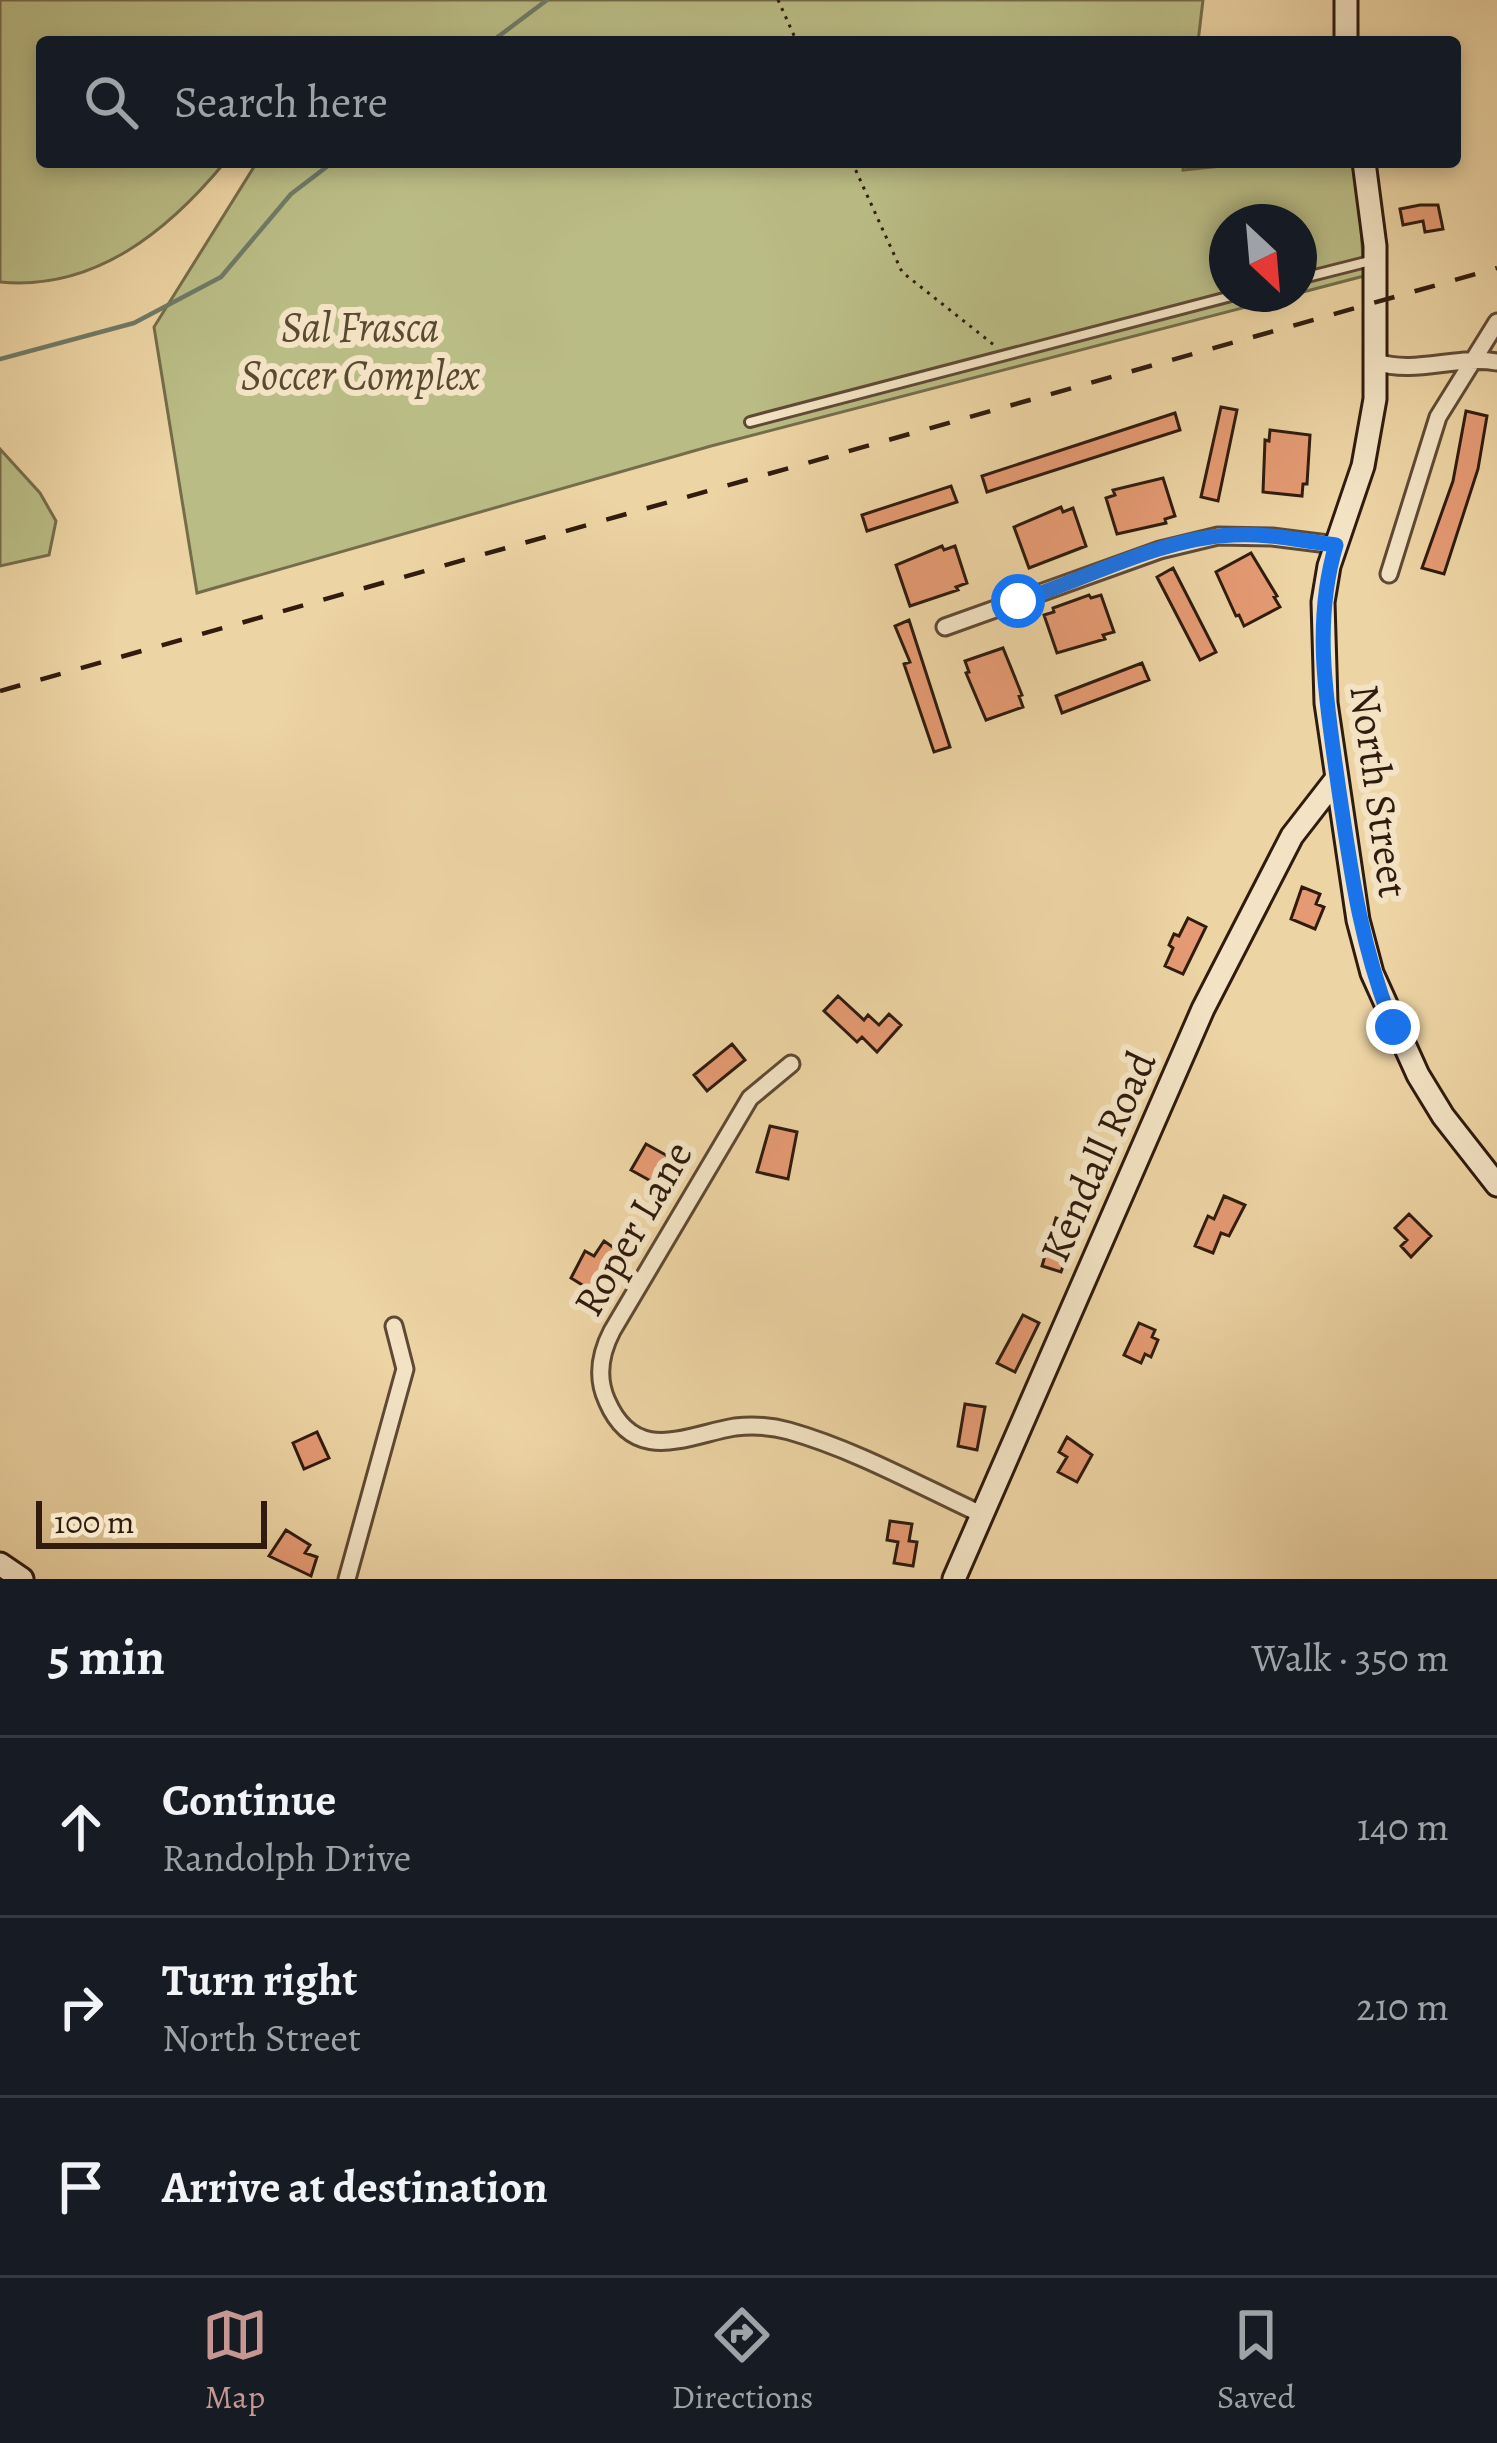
<!DOCTYPE html>
<meta charset="utf-8">
<style>
:root{--surface:#171b24;--page:#20242c;--text:#f1f3f6;--muted:#9ea1a6;--line:#363941;--accent:#c59692}
body{margin:0;font-family:Alegreya,serif;background:var(--page);color:var(--text)}
.compass{position:absolute;left:1209px;top:204px;width:108px;height:108px;border-radius:50%;background:var(--surface);box-shadow:0 6px 18px #0003;rotate:154deg}
.scale{position:absolute;left:36px;bottom:30px;width:231px;box-sizing:border-box;padding-left:12px;border:6px solid #301b0e;border-top:0;font-size:33px;line-height:42px;white-space:nowrap;color:#301b0e;-webkit-text-stroke:9px #f3e3c4;paint-order:stroke}
.stop{position:absolute;width:36px;height:36px;margin:-27px;border:9px solid #1a73e8;border-radius:50%;background:#fff}
.stop.end{background:#1a73e8;border-color:#fff;box-shadow:0 3px 12px #0008}
.list{margin:0;padding:0;list-style:none}
h2{display:flex;justify-content:space-between;align-items:center;height:156px;margin:0;padding:0 48px;font-size:51px}
h2 small{font-size:39px;font-weight:400;color:var(--muted)}
.list li{display:grid;grid-template-columns:78px 1fr auto;gap:36px;align-items:center;box-sizing:border-box;height:180px;padding:0 48px;border-top:3px solid var(--line)}
.list b{display:block;font-size:45px;white-space:nowrap}
.list p{margin:0;font-size:39px;white-space:nowrap;color:var(--muted)}
.list em{font-size:39px;font-style:normal;color:var(--muted)}
.icon{flex:none;width:66px;height:66px;fill:none;stroke:currentColor;stroke-width:2;stroke-linecap:round;stroke-linejoin:round}
.map{position:relative;flex:none;width:1497px;height:1579px;overflow:hidden}
.search{position:absolute;background:var(--surface);box-shadow:0 6px 18px #0003;left:36px;right:36px;top:36px;height:132px;display:flex;align-items:center;gap:30px;box-sizing:border-box;padding:0 42px;border-radius:12px;color:var(--muted);font-size:45px}
.sheet{height:696px;background:var(--surface)}
nav{display:flex;justify-content:space-around;align-items:center;box-sizing:border-box;height:168px;border-top:3px solid var(--line);background:var(--surface);font-size:33px;color:var(--muted)}
nav a{display:grid;justify-items:center;gap:6px}
nav .on{color:var(--accent)}
.map>svg:first-child{display:block}
</style>
<div class="map">
<svg width="1497" height="1579" viewBox="0 0 1497 1579">
<rect width="100%" height="100%" fill="#edd4a4"/>
<filter id="stains"><feTurbulence type="fractalNoise" baseFrequency=".00167" numOctaves="4"/><feColorMatrix values="0 0 0 0 .2 0 0 0 0 .09 0 0 0 0 .02 0 0 0 .5 -.17"/></filter>
<radialGradient id="worn" r=".72"><stop offset=".6" stop-color="#630" stop-opacity="0"/><stop offset="1" stop-color="#630" stop-opacity=".3"/></radialGradient>
<path fill="#babc85" stroke="#756c4a" stroke-width="3" d="M0,0H1203L1198,42H42V162H225C168,231 95,291 0,282Z
M257,162H1183V170L1259,162H1357L1364,276L1299,293V222H1227V294H1296L711,446L197,593L154,327Z
M0,449L40,493L56,521L49,555L0,566Z"/>
<g fill="none" stroke-linecap="round" stroke-linejoin="round">
<path stroke="#707a67" stroke-width="4.5" d="M491,42L547,0
M0,359L134,323L221,277L291,194L333,162"/>
</g>
<path fill="#e59a73" stroke="#301b0e" stroke-width="3" d="M1420,205H1438L1443,229L1425,232L1423,221L1403,225L1400,209Z
M1221,407L1237,410L1218,501L1201,497Z
M1466,411L1487,416L1478,469L1444,574L1422,568L1453,481Z
M1175,413L1180,430L987,492L982,476Z
M1270,430L1310,435L1307,484H1303L1302,496L1263,492L1265,440L1269,441Z
M1163,478L1175,516L1165,519L1166,523L1117,534L1106,498L1115,495L1113,490Z
M951,486L957,502L867,531L862,515Z
M1061,507L1063,512L1073,508L1086,546L1029,568L1014,527Z
M942,546L944,550L955,546L967,583L956,587L958,590L910,606L896,565Z
M1251,553L1277,596L1274,597L1280,607L1244,626L1239,615L1236,616L1216,572Z
M1173,568L1216,652L1200,660L1157,577Z
M1089,595L1091,598L1101,595L1114,632L1103,635L1105,639L1057,653L1044,615L1054,612L1053,608Z
M909,620L950,747L934,752L904,664L910,662L895,626Z
M1003,648L1022,695L1019,696L1023,707L986,720L966,673L969,672L965,661Z
M1142,663L1149,680L1062,713L1056,696Z
M1302,887L1320,894L1316,904L1324,907L1315,929L1291,919Z
M1188,918L1206,927L1183,974L1165,966L1173,948L1169,945L1174,934L1179,936Z
M838,996L864,1020L868,1015L879,1025L889,1014L901,1025L877,1052L862,1037L857,1042L824,1011Z
M732,1044L745,1060L707,1091L694,1075Z
M770,1126L797,1132L788,1179L757,1172Z
M646,1144L673,1159L658,1185L631,1170Z
M1224,1196L1245,1205L1229,1236L1221,1233L1213,1253L1195,1246L1208,1216L1214,1219Z
M1409,1214L1431,1236L1411,1257L1401,1246L1407,1240L1395,1228Z
M1056,1218L1077,1225L1061,1272L1042,1266Z
M604,1241L620,1252L592,1291L571,1278L585,1251L594,1256Z
M1023,1315L1039,1323L1015,1372L997,1363Z
M1139,1323L1155,1330L1152,1337L1158,1340L1151,1357L1145,1354L1141,1363L1124,1355Z
M965,1404L985,1407L977,1450L958,1446Z
M317,1432L329,1458L304,1469L293,1443Z
M1067,1437L1092,1455L1077,1482L1058,1472L1067,1457L1059,1452Z
M890,1521L912,1524L909,1541L917,1542L913,1566L894,1563L898,1542L887,1540Z
M286,1530L310,1545L305,1553L317,1557L311,1576L269,1556Z"/>
<g fill="none" stroke-linecap="round" stroke-linejoin="round">
<defs>
<path id="lane" d="M1299,279L1374,260
M750,422L1239,294"/>
<path id="street" d="M1376,362C1416,375 1456,355 1497,362
M1389,574L1438,417L1497,322
M945,627L1160,550L1218,536L1272,537L1336,545
M791,1064L750,1098L612,1331C600,1354 596,1377 607,1401C635,1466 687,1435 735,1427C753,1425 771,1426 789,1431C856,1450 920,1486 983,1515
M347,1579L405,1369L394,1326"/>
<path id="secondary" d="M1346,42V0
M1364,162L1375,246V399L1363,466L1329,566L1323,602L1326,703L1358,920L1372,973L1418,1075L1443,1116L1497,1185
M0,1564L22,1579
M954,1579L1203,1009L1292,836L1337,778"/>
</defs>
<use href="#lane" stroke="#5f4934" stroke-width="14"/>
<use href="#street" stroke="#5f4934" stroke-width="21"/>
<use href="#secondary" stroke="#301b0e" stroke-width="27"/>
<path stroke="#301b0e" stroke-width="3" stroke-dasharray="3 6" stroke-linecap="butt" d="M778,0L797,42
M852,162L902,272L994,345"/>
<use href="#lane" stroke="#f3e3c4" stroke-width="8"/>
<use href="#street" stroke="#f3e3c4" stroke-width="15"/>
<use href="#secondary" stroke="#f3e3c4" stroke-width="21"/>
<path stroke="#301b0e" stroke-width="4.5" stroke-dasharray="21 21" stroke-linecap="butt" d="M0,691L1497,268"/>
</g>
<g fill="none" stroke-linecap="round" stroke-linejoin="round">
<path stroke="#1a73e8" stroke-width="15" d="M1018,601C1087,579 1160,538 1233,535C1267,533 1302,541 1336,545C1312,625 1327,704 1338,784C1351,872 1360,943 1393,1027"/>
</g>
<g text-anchor="middle" stroke-width="12" stroke-linejoin="round" paint-order="stroke">
<g font-size="42" font-style="italic" fill="#594b32" stroke="#f3e3c4">
<text x="360" y="341">Sal Frasca<tspan x="360" dy="48">Soccer Complex</tspan></text>
</g>
<g font-size="42" fill="#301b0e" stroke="#f3e3c4">
<text transform="translate(1380 791) rotate(82)" y="15">North Street</text>
<text transform="translate(1097 1156) rotate(-66)" y="15">Kendall Road</text>
<text transform="translate(632 1228) rotate(-60)" y="15">Roper Lane</text>
</g>
</g>
<rect width="100%" height="100%" filter="url(#stains)"/>
<rect width="100%" height="100%" fill="url(#worn)"/>
</svg>
<svg class="compass" viewBox="-18 -18 36 36"><path d="M0-13l5 13h-10z" fill="#e53935"/><path d="M0 13l5-13h-10z" fill="#9ea1a6"/></svg>
<div class="scale">100 m</div>
<div class="stop" style="left:1018px;top:601px"></div>
<div class="stop end" style="left:1393px;top:1027px"></div>
<div class="search"><svg class="icon" aria-label="search" viewBox="0 0 24 24"><circle cx="10" cy="10" r="6"/><path d="M15 15l6 6"/></svg>Search here</div>
</div>
<section class="sheet">
<h2>5 min<small>Walk · 350 m</small></h2>
<ul class="list">
<li><svg class="icon" aria-label="ahead" viewBox="0 0 24 24"><path d="M12 20V5M6 11l6-6 6 6"/></svg><div><b>Continue</b><p>Randolph Drive</p></div><em>140 m</em></li>
<li><svg class="icon" aria-label="right" viewBox="0 0 24 24"><path d="M7 20v-9h11M14 6l5 5-5 5"/></svg><div><b>Turn right</b><p>North Street</p></div><em>210 m</em></li>
<li><svg class="icon" aria-label="arrive" viewBox="0 0 24 24"><path d="M6 21V4h12l-3 4 3 4H6"/></svg><div><b>Arrive at destination</b></div></li>
</ul>
</section>
<nav>
<a class="on"><svg class="icon" aria-label="map" viewBox="0 0 24 24"><path d="M3 6l6-2 6 2 6-2v14l-6 2-6-2-6 2zM9 4v14M15 6v14"/></svg>Map</a>
<a><svg class="icon" aria-label="directions" viewBox="0 0 24 24"><path d="M12 3l9 9-9 9-9-9zM9 14v-3h6M13 9l2 2-2 2"/></svg>Directions</a>
<a><svg class="icon" aria-label="saved" viewBox="0 0 24 24"><path d="M7 4h10v16l-5-4-5 4z"/></svg>Saved</a>
</nav>
